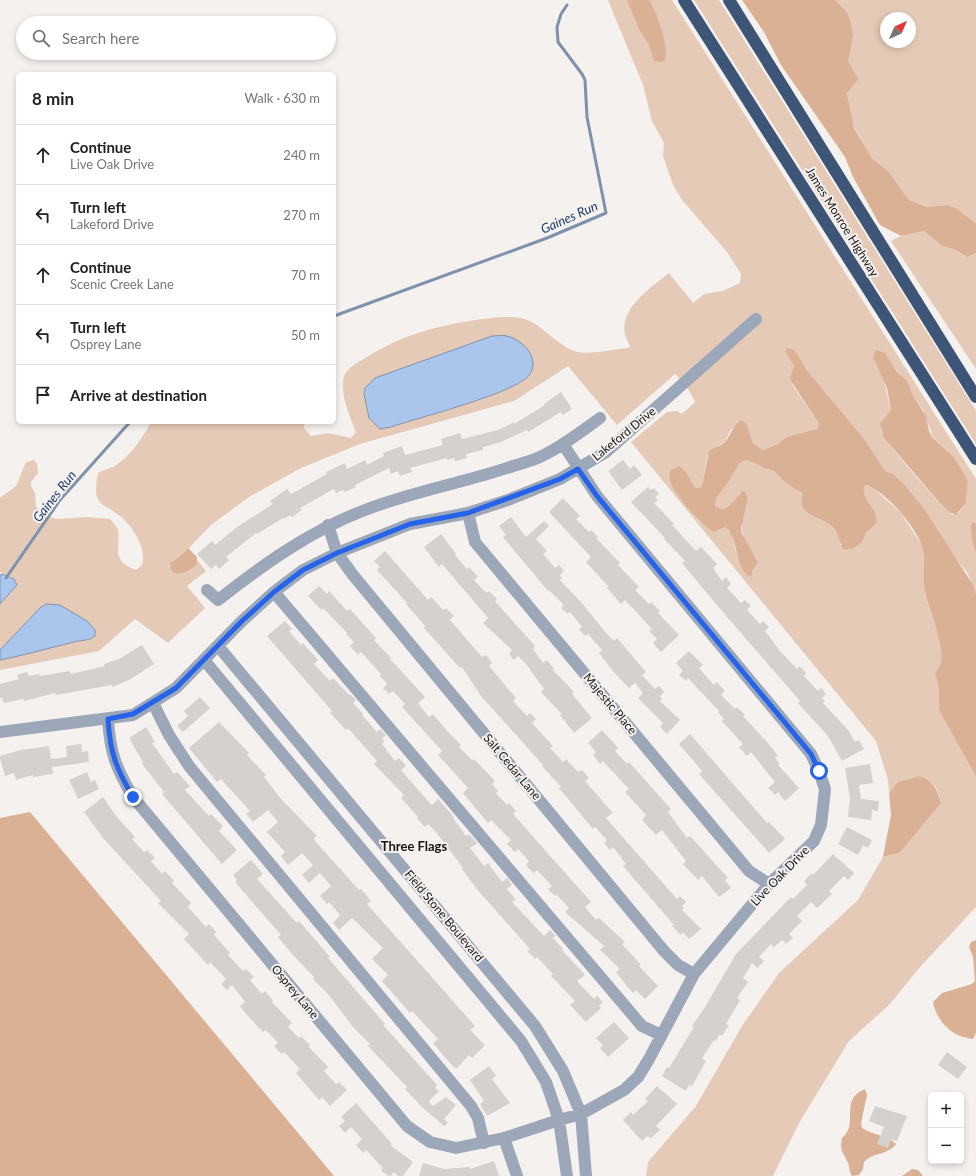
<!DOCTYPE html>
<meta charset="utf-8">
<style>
:root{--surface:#fff;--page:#f2f2f2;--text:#222;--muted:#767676;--line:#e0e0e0}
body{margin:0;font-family:Lato,sans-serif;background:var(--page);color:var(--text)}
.controls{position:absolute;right:12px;bottom:12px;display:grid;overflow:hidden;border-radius:6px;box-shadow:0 2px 6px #0003}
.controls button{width:36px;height:36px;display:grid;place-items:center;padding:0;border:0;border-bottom:1px solid var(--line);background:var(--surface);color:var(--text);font:20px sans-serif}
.compass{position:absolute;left:880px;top:12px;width:36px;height:36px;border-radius:50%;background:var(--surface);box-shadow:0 2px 6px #0003;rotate:45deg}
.stop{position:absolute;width:12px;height:12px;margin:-9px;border:3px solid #2563eb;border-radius:50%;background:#fff}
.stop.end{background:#2563eb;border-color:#fff;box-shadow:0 1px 4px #0008}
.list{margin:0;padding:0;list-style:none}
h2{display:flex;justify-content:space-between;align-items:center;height:52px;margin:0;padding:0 16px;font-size:17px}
h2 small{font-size:13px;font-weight:400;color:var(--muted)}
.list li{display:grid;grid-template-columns:26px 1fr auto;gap:12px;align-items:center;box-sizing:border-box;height:60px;padding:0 16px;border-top:1px solid var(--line)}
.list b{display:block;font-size:15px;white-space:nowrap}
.list p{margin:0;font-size:13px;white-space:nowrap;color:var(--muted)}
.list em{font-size:13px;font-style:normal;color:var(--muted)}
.icon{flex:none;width:22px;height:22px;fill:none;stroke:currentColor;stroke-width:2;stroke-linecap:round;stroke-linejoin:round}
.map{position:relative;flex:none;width:976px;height:1176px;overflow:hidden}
.search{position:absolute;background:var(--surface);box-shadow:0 2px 6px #0003;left:16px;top:16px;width:320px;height:44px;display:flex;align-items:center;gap:10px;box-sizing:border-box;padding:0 14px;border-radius:22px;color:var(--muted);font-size:15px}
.panel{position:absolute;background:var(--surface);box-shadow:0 2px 6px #0003;left:16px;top:72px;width:320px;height:352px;border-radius:6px}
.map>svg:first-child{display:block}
</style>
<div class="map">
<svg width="976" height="1176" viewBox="0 0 976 1176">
<rect width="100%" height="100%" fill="#f5f1ee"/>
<path fill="#e5cab7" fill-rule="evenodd" d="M608,0H672L976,479V523L975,522L971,529L973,545L976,553V594L967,572L953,556L923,507L904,484L893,474L885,471L865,440L806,369L797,353L789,348L788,355L794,366L790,377L793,386L819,424L817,429L786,437L778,444L763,450L753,443L747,424L731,429L725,442L712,449L707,456L702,485L700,488H696L682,468L676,492L710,530H718L725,527L732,535L736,552L746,574L755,566L757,559C738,535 739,525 748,497L745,492L739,493C736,502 730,507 721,509L715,506L716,500L720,493L728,483L739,464L746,460L757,464L763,468L774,471L802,493C804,499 801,503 805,509C815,523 842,520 840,545L864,537L877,518C873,508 862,499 864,487L867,485L872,487L901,513L923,547L925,595L941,644L942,664L936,678L939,689V710L976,777V907L921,966L889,1005L849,1041L799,1123L773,1176H646L648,1162L696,1106L742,1026L779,973L858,900L883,857L899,853L904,848L941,803C940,798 939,792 936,788C924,769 900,778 889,793L888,780L876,741L631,442L667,412L677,411L682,414L695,402L686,385L675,374L617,425L568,366L514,401L360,444L301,468L249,497L211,525L186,551L173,560L169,566L173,572C181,573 197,571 197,560L206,571L187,586L205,608L168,643L135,619L99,651L0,670V604L16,587L11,577L0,572V498L16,486L26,462L34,460L37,464L38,473L31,482V486L35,493L36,507L44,515L56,519L86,517L110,519L118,529C121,548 110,560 136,570L142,565C147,547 131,523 116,513C110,508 100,506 97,497C95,491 97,479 98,473C103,470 108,469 113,467C130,457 142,439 151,422H304V428L311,436L328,433L351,438L356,432C350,417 339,393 344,376C348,367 359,362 367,357C399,337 426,329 463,322C482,319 500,315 520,318C540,321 555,344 574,351C585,356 615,349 628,348L630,346C610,314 648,290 669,273L693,303L704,294L723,291L740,283L741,274L727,252L682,200L673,185L663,156L664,143L652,121L643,85ZM895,368L909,386L913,396L923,410L933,437L954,457L968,480L966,503L959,513L953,515C943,508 884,442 882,432C879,422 887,419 891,411L884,381Z
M694,0H719L976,411V444Z
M831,0H976V223L956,208L947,205L927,207L909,200L889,172L872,158L853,125ZM886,18H910V42H886Z
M924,231L942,246L956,250L967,257L976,253V369L891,241L901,236Z"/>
<path fill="#dab194" d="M627,0H649C656,10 671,50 664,61L661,62L654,61L649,45L639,29Z
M742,0H835L847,12L850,20L853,35L848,61L858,79L847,93L854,128L872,158L889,172L909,200L927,207L947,205L956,208L976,223V253L967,257L956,250L942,246L924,231L901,236L880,225L853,177L845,157L781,65L764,32Z
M787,348L792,349L797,353L806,369L865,440L885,471L893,474L904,484L923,507L973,585L976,594V777L939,710V689L935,673C954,657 925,607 924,585C923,576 925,553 922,546C915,526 887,493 867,485L864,487C862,501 878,509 877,522L866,533L862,542L854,548L845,550C839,546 840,536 835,529C827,519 803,517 802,503C801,499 803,497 802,493L785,482L774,471L763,468L757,464L746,460L739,464L728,483L720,493L716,500L715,506L721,509C733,507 734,499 742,491L745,492L748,497L741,528L742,534L758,562L752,571V575L750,577C734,567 739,537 725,527L714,532C704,528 671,491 670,480C669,478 670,474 670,471L679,466C687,471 690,481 696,488H700L702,485L709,451C713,447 719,447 724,443C731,436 732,426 741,420L747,424L753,443L763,450L778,444L786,437L817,429L819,424L791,381L790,377L794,366L785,351Z
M876,350L885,353L897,372L907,381L913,396L926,416L929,431L932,437L954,457L968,480L966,503L956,515L949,512L939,502L884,438L880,424L891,410L887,388L873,357Z
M975,522L976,524V553C972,544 971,534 971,524Z
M188,548L197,557V564C191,572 169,581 170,563L186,551Z
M919,776C933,780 938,790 941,803L904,848L899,853L883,857L891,815L889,793L898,782Z
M30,812L334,1176H0V818Z
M976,940V1033L973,1039C952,1037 937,1022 933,1002L942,993L972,984L975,981L973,957L969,947L971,942Z
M865,1089L867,1095L861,1123L862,1128C872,1135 888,1135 896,1144C888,1155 874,1152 864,1162L863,1169L859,1175L852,1176C849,1172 850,1168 848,1163C844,1152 839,1153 842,1138C860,1124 838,1100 865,1089Z
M912,1169L918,1170L923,1176H902Z"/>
<path fill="#abc6ed" stroke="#7f92ac" d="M492,336C496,336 502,335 507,336C523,340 540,358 530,374C518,393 416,418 391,427L380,429L369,418L364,394L365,388L375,378Z
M2,574L14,579L17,585L0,604V575Z
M46,604L60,605L87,621L95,630V636C89,641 81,640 74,642C49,648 25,655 0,660V650L40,608Z"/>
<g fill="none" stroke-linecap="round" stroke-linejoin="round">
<path stroke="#7f92ac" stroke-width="3" d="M334,316L547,238L606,213L587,117L585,80L582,74L558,42L557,27L561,14L567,5
M6,578L60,500L130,422"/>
</g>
<path fill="#d5d1ce" d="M561,392L572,409L563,415L561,412L528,432L527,430L501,442L483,447V450L466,454L467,458L455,461L454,458L447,460V458L410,468L412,472L400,476L398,471L391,474L389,468L355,485L356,487L345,492L343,490L336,493L334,489L300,508L302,510L292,517L290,515L284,519L283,518L257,534L256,533L226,557L229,560L219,569L216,565L211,569L197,554L212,541L215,545L237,527L273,504L270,501L287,489L291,494L327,474L326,472L345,463L347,469L365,460L367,465L384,456L383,453L402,446L405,455L443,445L441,439L460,433L462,439L498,430L514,422V424L545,405L544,404Z
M623,460L630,469L634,465L642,475L622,490L608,471Z
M648,487L651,490L654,488L659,494L655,497L658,500L654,503L674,524L672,525L696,551L701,547L717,564L713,568L722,581L726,577L731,584L727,588L741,603L745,600L751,606L747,610L760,624L763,621L769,627L765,631L780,651L797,669L800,666L806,673L804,676L818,691L821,688L826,694L822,698L825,701L823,703L849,731L855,742L859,740L864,749L842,761L828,736L798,703L800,701L715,603L682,563L685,561L664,539L665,538L631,502Z
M563,498L580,516L576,519L589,532L591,530L598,537L596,538L620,563L618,565L639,587L635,590L649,604L651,602L660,611L658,613L679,635L661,652L653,643L657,639L649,631L652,629L625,600L621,604L607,588L608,586L586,562L591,557L549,512Z
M511,517L526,537L544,521L549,526L536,539L547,551L543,554L555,568L559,565L564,571L560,575L562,578L560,580L580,601L607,634L614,641L617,638L646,672L642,675L655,689L659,686L664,692L660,696L662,699L660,701L680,720L667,734L660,727L663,723L638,698L643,693L635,683L629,688L613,671L599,653L602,650L588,634L585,636L579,629L582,627L570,612L568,614L561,608L564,605L549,590L548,591L503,537L506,535L499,526Z
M441,534L456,554L455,555L467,569L469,567L478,577L474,580L486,593L489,591L497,599L495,601L535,646L533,649L543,663L547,660L554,669L553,670L574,692L572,694L592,718L574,733L560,715L562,714L541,692L544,689L526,664L518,656L514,660L509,654L512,650L483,623L488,618L442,564L439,567L424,547Z
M385,551L428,600L431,597L443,610L446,608L454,616L450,620L482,657L486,655L492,663L489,666L516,698L513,701L527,716L530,713L536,719L532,723L553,746L550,748L563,762L566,759L578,772L582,770L589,778L585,781L613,813L606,818L677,899L680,896L686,902L682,906L684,908L682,910L701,929L689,939L683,932L681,935L672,926L674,925L623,866L626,864L613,847L610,850L604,843L607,840L595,827L593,829L559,788L561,787L542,766L543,765L481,696L462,667L460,668L424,628L425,626L406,604L407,603L377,570L380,567L374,561Z
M319,586L327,594L329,591L347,611L350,609L376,638L374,640L391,658L390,659L425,697L418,703L429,717L433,714L447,731L461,745L459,747L473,761L474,759L495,781L492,784L498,791L496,793L507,805L509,803L516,811L513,814L591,902L585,907L596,920L599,918L625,942L622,944L641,965L639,966L658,986L645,999L636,990L633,993L626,985L616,972L620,969L600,950L604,946L565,912L569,908L557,895L555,896L548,889L552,886L537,870L533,873L526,865L529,861L518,849L515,852L507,844L511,840L491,820L488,823L463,793L468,788L438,755L442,751L402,707L405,704L393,691L389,694L383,688L387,684L380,676L381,674L361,652L358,655L350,646L354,642L346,634L347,633L323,608L321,610L308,596Z
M285,621L292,629L289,631L301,645L303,643L318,660L314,664L330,681L333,678L349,695L350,694L356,700L353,703L363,714L362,715L377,732L380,729L386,735L382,739L384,741L382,744L395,761L399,758L406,766L401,770L420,792L432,805L438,799L454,817L453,818L466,836L469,834L477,843L470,848L484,866L488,863L502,882L507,878L512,885L507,889L516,900L512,902L544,936L550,930L556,936L553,938L563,949L562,950L585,975L577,981L594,999L597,996L603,1002L599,1006L601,1008L586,1022L570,1005L575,1001L551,976L553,974L537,957L535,959L527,951L530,949L476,888L462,869L463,868L436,832L428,824L425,827L417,818L418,817L401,798L404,795L374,764L377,761L348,728L346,730L330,713L332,711L267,636Z
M142,645L154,664L129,680L112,687V685L56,695L55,693L24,701L23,699L4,703L2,698H0V684L19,679L17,675L27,672L29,676L39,674L40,676L70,671L71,674L105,666L104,664L119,659Z
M689,651L703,665L699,668L714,685L717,682L725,691L721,695L735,709L737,707L745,715L743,716L768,743L778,756L775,758L780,764L778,765L799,788L785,801L778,792L775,795L768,788L775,782L751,752L747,756L739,747L743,744L722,721L724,719L718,712L719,711L688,678L686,681L679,675L683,671L676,663Z
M200,697L210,708L183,732L177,726L188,716L184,711Z
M219,722L249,753L247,755L266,775L264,777L281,799L317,836L314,838L315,841L359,890L361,889L371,901L367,904L475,1026L470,1030L485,1045L472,1058L469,1055L456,1069L448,1061L433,1043L438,1039L412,1011L410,1013L382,981L388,975L372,959L383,948L352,918L339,930L333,923L340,915L329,902L327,904L320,896L331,886L320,873L309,883L302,875L313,865L302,853L288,865L281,856L285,852L267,832L278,822L268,810L253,822L246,814L250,811L221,779L217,782L189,748Z
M146,727L155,742L152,743L174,774L177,772L190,786L185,790L209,816L211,814L223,826L219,831L237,850L222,864L162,794L164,792L142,764L143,762L129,738Z
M602,730L618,748L615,751L627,764L629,762L671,809L668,812L687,838L690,836L728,878L725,880L731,888L719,897L702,876L698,880L683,864L686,861L662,830L656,835L642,820L646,815L625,792L629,789L603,761L600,764L593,755L596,752L588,743Z
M690,734L767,823L769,822L785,839L769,853L699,774L702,771L679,744Z
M81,744L82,752L88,751L89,762L52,767L53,774L33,777V775L16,780L14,773L5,776L0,758V756L21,750L49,746L51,759L67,757L66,746Z
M870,764L873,783L859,785L861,799L879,801L878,811L872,810L871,820L848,817L850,798L845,768Z
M87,772L91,782L95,780L99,789L78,799L69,780Z
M103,797L116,816L135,837L132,839L144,852L147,850L155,858L151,861L162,874L165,871L174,881L172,883L191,903L188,907L206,927L209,924L216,932L214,935L230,953L228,955L243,971L246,969L254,977L250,980L262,994L265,991L273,1001L272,1002L292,1023L288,1027L299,1038L301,1036L310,1045L309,1047L328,1067L324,1071L336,1084L339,1082L347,1090L330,1106L322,1097L319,1100L296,1073L300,1069L284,1052L281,1054L274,1046L278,1043L266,1030L263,1032L247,1015L240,1006L245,1002L232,985L227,990L221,984L226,979L210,962L208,965L184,939L189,934L158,903L161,901L103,838L84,812Z
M847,827L872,840L868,848L863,845L858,855L838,844Z
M833,854L854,873L848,880L844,876L829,891L832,894L817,908L811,902L797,916L802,921L789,934L793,938L786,944L782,940L774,947L771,944L759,957L764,961L757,968L752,963L743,978L748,982L737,998L740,1000L726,1024L729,1025L722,1036L720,1034L716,1041L714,1040L702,1058L706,1061L692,1086L689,1085L686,1091L662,1076L667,1067L669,1068L694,1027L692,1026L705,1007L736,954L791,897L793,899L807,885L804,881L812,873L813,875Z
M251,860L263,874L257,879L297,923L299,921L330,957L328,958L385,1024L383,1025L437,1085L435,1088L439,1091L429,1101L433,1106L446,1097L456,1105L444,1119L448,1123L444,1126L423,1108L405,1089L407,1087L368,1046L370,1044L353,1027L329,995L313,979L314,977L292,954L278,937L281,935L235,882L237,880L233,875Z
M614,1022L629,1038L608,1057L600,1048L603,1045L596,1038Z
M947,1052L967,1067L958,1079L938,1065Z
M489,1066L496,1076L492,1079L510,1103L487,1116L480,1104L484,1101L470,1080Z
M657,1086L677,1104L656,1126L660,1130L651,1138L648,1136L642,1141L623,1120L631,1112L633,1115L648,1101L645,1099Z
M356,1103L392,1144L390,1145L413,1162L403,1176H398L394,1172L391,1176H389L381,1171L383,1168L366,1150L363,1153L356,1145L362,1139L351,1127L345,1133L339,1126L345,1121L341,1117Z
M875,1106L907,1116L897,1141L891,1139L888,1148L877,1144L884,1127L869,1121Z
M494,1161L499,1176H419L423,1163L444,1169L470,1167V1169Z"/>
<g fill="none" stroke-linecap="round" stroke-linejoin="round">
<path stroke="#9ca8b9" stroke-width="12" d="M468,513L475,542L749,871L769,884
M328,525L337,553L353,575L664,951L678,965L694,974
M207,590L218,600C264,564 310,531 365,510C413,491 464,483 513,466C523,463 535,460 544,455C564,445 582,431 600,418
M274,592L642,1026L661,1035
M218,646L535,1026L563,1071L581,1114L586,1176
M204,660L521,1041L546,1082L559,1120L567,1176
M153,703L169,735L189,766L471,1106L478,1118L484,1143
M108,719C110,753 116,768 133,797L407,1126L430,1142L456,1148L504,1138L559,1120L581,1114L624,1090L638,1077L649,1059L694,974L769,884L814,841L821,825L825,789L819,771L811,754L597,496L563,444
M0,732L133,715L176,688L242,621L274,592L303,570L337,553L410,524L468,513L508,500L560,479L606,452L756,319
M504,1138L517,1176"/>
<path stroke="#3d5576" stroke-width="12" d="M684,0L976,459
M729,0L976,397"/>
</g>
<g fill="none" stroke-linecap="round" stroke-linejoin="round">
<path stroke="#2563eb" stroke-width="5" d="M133,797C116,768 110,753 108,719L133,714L176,688L242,621L274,592L303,570L337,553L410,524L468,513L560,479L578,469L597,496L811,754L819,771"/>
</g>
<g text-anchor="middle" stroke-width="4" stroke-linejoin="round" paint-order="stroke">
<g font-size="12" fill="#181716" stroke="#f5f1ee">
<text transform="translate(842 222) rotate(58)" y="4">James Monroe Highway</text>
<text transform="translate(624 434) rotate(-39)" y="4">Lakeford Drive</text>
<text transform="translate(610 704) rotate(50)" y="4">Majestic Place</text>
<text transform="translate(512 767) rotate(50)" y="4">Salt Cedar Lane</text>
<text transform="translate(780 876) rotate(-46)" y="4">Live Oak Drive</text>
<text transform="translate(444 916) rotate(50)" y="4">Field Stone Boulevard</text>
<text transform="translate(295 992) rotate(50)" y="4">Osprey Lane</text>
</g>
<g font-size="13" font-style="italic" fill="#193d6c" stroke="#f5f1ee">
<text transform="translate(569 217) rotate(-24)" y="5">Gaines Run</text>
<text transform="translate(54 496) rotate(-52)" y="5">Gaines Run</text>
</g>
<g font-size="13" font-weight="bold" fill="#181716" stroke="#f5f1ee">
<text x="414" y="851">Three Flags</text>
</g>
</g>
</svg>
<div class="controls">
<button>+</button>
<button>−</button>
</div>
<svg class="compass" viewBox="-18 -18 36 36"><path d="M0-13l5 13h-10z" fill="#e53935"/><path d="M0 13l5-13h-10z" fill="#767676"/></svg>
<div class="stop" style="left:819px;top:771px"></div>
<div class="stop end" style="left:133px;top:797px"></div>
<div class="search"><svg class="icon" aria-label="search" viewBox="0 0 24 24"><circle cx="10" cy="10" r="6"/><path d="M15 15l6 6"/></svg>Search here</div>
<section class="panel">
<h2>8 min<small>Walk · 630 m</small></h2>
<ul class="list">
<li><svg class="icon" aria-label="ahead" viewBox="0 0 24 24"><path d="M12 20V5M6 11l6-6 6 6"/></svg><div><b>Continue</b><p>Live Oak Drive</p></div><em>240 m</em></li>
<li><svg class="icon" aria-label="left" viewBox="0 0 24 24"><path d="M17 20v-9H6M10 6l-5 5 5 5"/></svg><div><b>Turn left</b><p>Lakeford Drive</p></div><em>270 m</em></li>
<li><svg class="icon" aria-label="ahead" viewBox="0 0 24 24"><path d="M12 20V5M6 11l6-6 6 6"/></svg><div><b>Continue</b><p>Scenic Creek Lane</p></div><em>70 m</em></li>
<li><svg class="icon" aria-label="left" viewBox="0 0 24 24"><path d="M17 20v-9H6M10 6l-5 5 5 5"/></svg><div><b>Turn left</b><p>Osprey Lane</p></div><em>50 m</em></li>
<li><svg class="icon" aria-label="arrive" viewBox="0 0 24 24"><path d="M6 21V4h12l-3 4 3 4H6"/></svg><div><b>Arrive at destination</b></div></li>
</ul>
</section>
</div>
